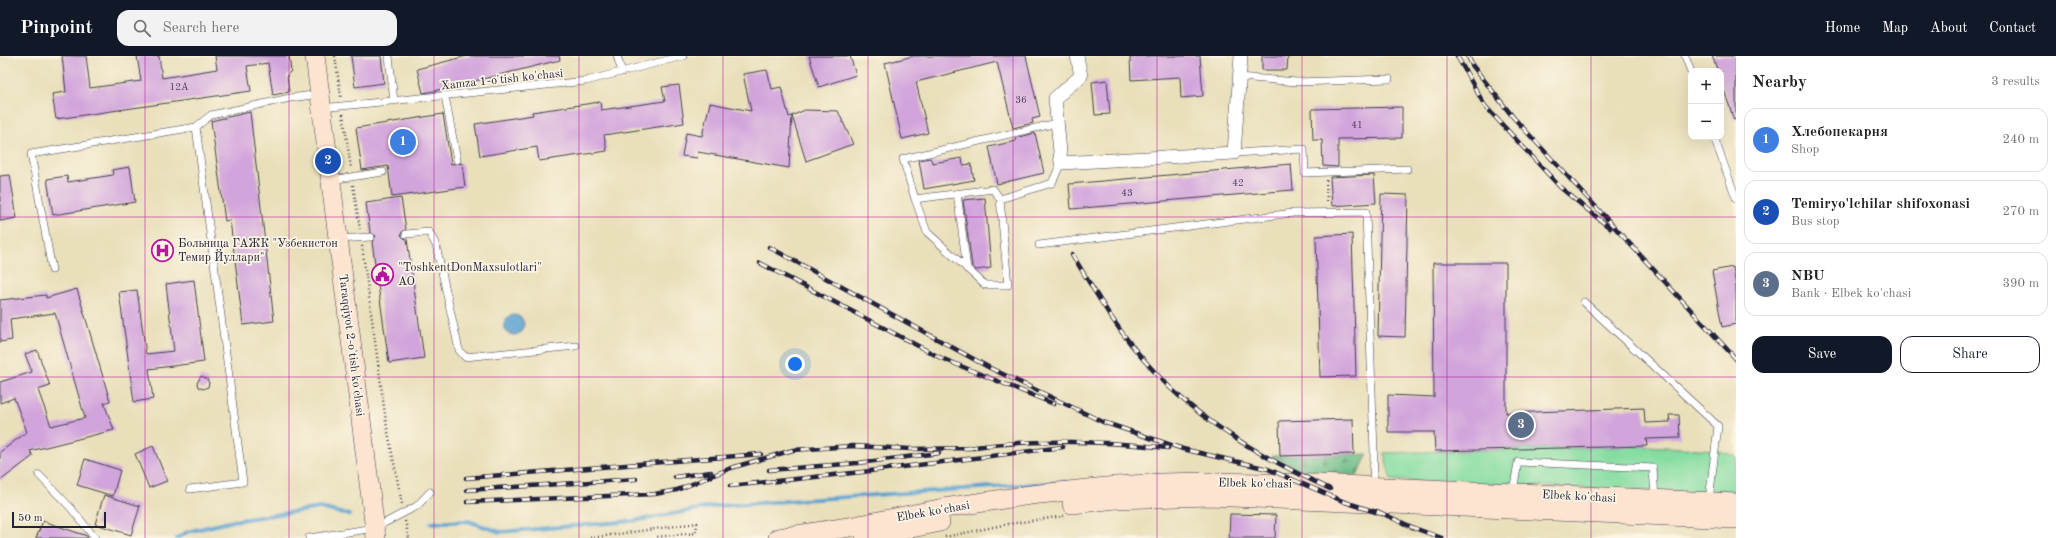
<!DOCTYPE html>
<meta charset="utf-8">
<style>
:root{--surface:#fff;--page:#f2f2f2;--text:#222;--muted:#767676;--line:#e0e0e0;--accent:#111827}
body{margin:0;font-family:"Old Standard TT",serif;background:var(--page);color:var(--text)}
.controls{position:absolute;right:12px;top:12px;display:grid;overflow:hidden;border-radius:8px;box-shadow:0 4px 16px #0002}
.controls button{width:36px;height:36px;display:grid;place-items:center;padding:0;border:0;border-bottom:1px solid var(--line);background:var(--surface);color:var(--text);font:20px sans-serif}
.scale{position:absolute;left:12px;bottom:10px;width:94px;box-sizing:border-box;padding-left:4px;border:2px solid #22223b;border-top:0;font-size:11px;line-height:14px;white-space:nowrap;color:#22223b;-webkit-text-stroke:3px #fcf5e5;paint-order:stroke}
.you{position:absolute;left:795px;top:308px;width:14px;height:14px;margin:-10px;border:3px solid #fff;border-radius:50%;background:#1a73e8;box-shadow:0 0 0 6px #1a73e833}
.badge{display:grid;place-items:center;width:26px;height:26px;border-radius:50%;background:var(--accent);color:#fff;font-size:13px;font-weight:700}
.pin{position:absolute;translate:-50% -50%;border:2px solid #fff;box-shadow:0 1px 4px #0006}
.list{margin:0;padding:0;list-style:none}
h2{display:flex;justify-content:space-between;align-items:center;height:52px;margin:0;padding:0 16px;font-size:17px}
h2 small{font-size:13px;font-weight:400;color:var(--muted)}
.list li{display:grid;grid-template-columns:26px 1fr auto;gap:12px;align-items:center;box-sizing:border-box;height:64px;margin:0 8px 8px;padding:0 8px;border:1px solid var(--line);border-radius:12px}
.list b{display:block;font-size:15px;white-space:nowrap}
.list p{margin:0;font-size:13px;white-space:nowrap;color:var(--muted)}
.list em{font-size:13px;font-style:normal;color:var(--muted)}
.actions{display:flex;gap:8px;padding:12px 16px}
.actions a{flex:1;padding:9px 0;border:1px solid var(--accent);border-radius:12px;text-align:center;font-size:14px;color:var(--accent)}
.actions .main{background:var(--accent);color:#fff}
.icon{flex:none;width:22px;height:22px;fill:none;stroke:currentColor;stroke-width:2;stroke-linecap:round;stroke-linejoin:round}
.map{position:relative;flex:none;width:1736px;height:482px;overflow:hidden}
header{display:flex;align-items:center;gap:24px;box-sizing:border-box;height:56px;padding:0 20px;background:var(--accent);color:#fff}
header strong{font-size:19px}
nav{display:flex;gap:22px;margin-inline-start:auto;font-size:14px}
.search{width:280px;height:36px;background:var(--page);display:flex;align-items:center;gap:10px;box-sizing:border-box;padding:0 14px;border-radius:12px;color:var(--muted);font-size:15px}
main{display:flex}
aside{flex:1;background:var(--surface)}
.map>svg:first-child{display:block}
</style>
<header>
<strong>Pinpoint</strong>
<div class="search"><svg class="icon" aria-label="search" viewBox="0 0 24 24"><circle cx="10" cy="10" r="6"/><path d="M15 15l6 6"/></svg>Search here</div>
<nav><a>Home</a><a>Map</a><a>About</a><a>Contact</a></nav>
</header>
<main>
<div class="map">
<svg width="1736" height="482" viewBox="0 0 1736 482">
<defs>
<pattern id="forest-firs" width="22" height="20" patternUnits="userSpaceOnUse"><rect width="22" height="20" fill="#6cbc87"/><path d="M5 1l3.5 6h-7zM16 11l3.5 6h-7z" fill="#589870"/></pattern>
</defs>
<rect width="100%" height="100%" fill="#fcf5e5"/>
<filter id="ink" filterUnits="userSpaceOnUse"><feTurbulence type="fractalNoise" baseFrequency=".025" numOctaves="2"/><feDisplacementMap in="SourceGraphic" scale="8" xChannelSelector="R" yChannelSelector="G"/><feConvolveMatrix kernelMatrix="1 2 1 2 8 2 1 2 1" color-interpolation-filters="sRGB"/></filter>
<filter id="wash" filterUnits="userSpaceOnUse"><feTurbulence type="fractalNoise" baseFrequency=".012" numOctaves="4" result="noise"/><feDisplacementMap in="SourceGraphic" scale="16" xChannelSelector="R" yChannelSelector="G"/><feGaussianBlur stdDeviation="0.9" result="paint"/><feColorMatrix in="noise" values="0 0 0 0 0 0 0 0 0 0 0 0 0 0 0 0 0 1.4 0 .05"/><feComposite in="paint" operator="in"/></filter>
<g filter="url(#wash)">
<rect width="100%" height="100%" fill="#e9dfba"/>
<path fill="#85dda1" stroke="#54806e" d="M1647,390L1716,394L1736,400V435L1675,436L1391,424L1384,397Z"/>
<path fill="url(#forest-firs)" stroke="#476f61" d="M1368,398L1357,420L1310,418L1272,400Z"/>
<path fill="#59a1d0" stroke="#3e6286" d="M504 269a10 10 0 1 1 20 0a10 10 0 1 1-20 0Z"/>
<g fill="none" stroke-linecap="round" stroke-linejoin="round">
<path stroke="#59a1d0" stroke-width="4" d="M431,467L468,465L500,476L633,465L716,450L1067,426
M177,482L187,476L233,465L320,452L349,459"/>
</g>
<g id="blocks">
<path fill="#d1a4dc" d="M62,0H86L90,32L141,25L137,0H159L162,22L217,13L215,0H289L291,15L287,19L289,36L273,39L268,7L247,10L251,35L56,63L52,38L66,36Z
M351,0H381L384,27L355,31Z
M467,0H559L560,4L434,35L423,37L417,13Z
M809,0H850L856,19L819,31Z
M914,0H1026L1040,61L1032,63L1033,67L1013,72L997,6L916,26L928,77L902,83L885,7Z
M1140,0H1200L1203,40L1181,42L1180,21L1131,24L1130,2Z
M1262,0H1288L1287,14H1262Z
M1712,0H1736V63L1734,64L1721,25V15H1718Z
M767,14L772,33L781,31L789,61L805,54L838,55L853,88L806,105L792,60L789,112L698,96L697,102L682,100L686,77L702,80L710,47L751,55L743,18Z
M1107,24L1110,58L1095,59L1092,26Z
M679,29L684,67L604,79L607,95L539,105L537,91L480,100L475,68L533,59L532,56L600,46L601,54L665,45L662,31Z
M1402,51V82L1338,83V111L1323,110L1322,84H1313L1312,53Z
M250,56L274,265L243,269L230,164L225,165L211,65Z
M443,58L451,108L462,107L465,131L392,141L388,110L362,114L356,72Z
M1035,77L1044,117L997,128L989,91L1016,85L1015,82Z
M930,102L933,107L962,102L963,109L971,108L974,124L924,133L919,104Z
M1291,108L1293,134L1071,153L1069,128Z
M130,111L135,146L53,159L47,123L67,120L68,126L113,119L112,114Z
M10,119L17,162L0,165V120Z
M1374,119L1376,147L1332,150L1330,121Z
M1381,138L1408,139L1405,281L1378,280Z
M401,142L406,173L402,176L401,179L404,182L407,183L424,302L389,307L372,186L376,180L370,176L366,147Z
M985,142L991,212L976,214L972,210L963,144Z
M1352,178L1356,320L1320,321L1316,180Z
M1433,207H1506V357L1644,352L1645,367L1670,366L1669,359H1679L1680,382L1646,383L1647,390L1435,395L1434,376H1388V339L1434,341Z
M1733,211L1736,230V268L1722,271L1712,215Z
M194,224L204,306L149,313L153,343L134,346L119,236L137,234L146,298L174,295L166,228Z
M77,233L110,345L104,347L114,374L30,395L33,400L0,425V396L27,376L14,342L0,347V326L32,316L25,298L37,294L50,330L38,334L51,370L85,362L55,257L10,263L12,284L0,286V244L46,239V242Z
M201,320L207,323L209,327L208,331L203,333L198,331L197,327Z
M1353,363L1354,398L1280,400L1279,365Z
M153,390L167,425L149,432L135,398Z
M85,403L120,414L113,440L77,429Z
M104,439L140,450L131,479L95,468Z
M1230,458L1276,459L1275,482H1229Z
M43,465L87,480L88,482H36Z"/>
</g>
</g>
<g filter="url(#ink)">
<use href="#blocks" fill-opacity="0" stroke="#403e4e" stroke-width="1"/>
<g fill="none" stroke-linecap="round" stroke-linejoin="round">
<defs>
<path id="service" d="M389,0L394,45
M617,0L622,16
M1685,0L1691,16
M1240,21L1297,26L1389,23
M445,40L457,104
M322,52L586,25L683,0
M1057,67L903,103L915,143L993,133L1000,143L1052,127L1061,107
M1714,81L1736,142
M1234,97L1304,93L1305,117L1407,113
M331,124L383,116
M957,137L967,213
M915,143L927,176L985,229H1008L1000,143
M406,178L429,176L436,189L459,294L465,301L576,290
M338,183L371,181
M1039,189L1293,157L1366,156L1374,397L1373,431
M52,214L31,98L196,71L211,59L290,42L320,38
M1584,246L1718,370L1709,444
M39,419L70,451L95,482
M190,433L243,426L196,71
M1513,436L1518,406L1653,412L1655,442
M309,482L375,472L417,450L430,436"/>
<path id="minor" d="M1077,0L1081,20L1055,42L1061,107L1234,97L1241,0"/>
<path id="secondary" d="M315,0L376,482
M1072,448L1116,443L1209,440L1736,463
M778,482L849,471L944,452L1030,439L1116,430L1162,427L1207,426L1319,428L1736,447
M865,482L940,466"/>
</defs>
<use href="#service" stroke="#403e4e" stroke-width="8"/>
<use href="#minor" stroke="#403e4e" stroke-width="14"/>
<use href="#secondary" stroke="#403e4e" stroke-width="20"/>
<path stroke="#403e4e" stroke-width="2.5" stroke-dasharray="1 3" stroke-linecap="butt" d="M335,0L341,41
M343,58L351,112
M1326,124L1327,147
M353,129L360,173
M362,190L386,366L402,448
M405,465L409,482
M945,481L1008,468L1064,460
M590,482L697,467L696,477L655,481"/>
<use href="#service" stroke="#fff" stroke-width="7"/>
<use href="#minor" stroke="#fff" stroke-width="13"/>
<use href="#secondary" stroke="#fde4d0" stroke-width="19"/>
<defs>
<path id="rail" d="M1457,0L1485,50L1561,132L1610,172
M1468,0L1472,9L1513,61L1736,303
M769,191L990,312L1103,366L1183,393L1268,413L1345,446L1382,458
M1072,198C1096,238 1120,279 1152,313C1200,367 1266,403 1330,433
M760,207L941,302L1054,348
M968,392C1034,382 1102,385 1168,392
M769,414L858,407L939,397
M675,421L711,416
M466,422L761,398
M730,430L862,416L1063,391
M467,434L636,423
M467,446L655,438L677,434L731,412L793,394L853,390L911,393L974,392
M1377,455L1414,472L1442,482"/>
</defs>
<use href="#rail" stroke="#22223b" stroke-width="4.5"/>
<use href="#rail" stroke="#fcf5e5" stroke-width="3" stroke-dasharray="9" stroke-linecap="butt"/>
</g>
</g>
<path fill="none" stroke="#b5179e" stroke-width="1" stroke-opacity="0.55" d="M145,0V482M289,0V482M434,0V482M579,0V482M723,0V482M868,0V482M1013,0V482M1157,0V482M1302,0V482M1447,0V482M1591,0V482M0,161H1736M0,321H1736"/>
<defs>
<symbol id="hospital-ring" viewBox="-11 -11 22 22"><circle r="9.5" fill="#fcf5e5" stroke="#b5179e" stroke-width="1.5"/><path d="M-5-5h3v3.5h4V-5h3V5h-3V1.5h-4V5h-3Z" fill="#b5179e"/></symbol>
<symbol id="civic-ring" viewBox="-11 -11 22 22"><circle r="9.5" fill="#fcf5e5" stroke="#b5179e" stroke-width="1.5"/><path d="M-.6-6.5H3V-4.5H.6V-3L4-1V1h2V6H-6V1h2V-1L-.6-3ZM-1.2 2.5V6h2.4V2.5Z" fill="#b5179e"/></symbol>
</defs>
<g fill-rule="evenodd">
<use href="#hospital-ring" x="150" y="182" width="25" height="25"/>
<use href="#civic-ring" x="370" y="206" width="25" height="25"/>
</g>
<g text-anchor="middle" stroke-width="3.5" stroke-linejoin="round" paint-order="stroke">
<g font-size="10" fill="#4e4263">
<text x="179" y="34">12А</text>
<text x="1021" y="47">36</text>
<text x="1357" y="72">41</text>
<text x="1238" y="130">42</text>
<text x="1127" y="140">43</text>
</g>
<g font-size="12" fill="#22223b" stroke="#fcf5e5">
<text transform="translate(502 23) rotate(-6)" y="4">Xamza 1-o'tish ko'chasi</text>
<text transform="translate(352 289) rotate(83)" y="4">Taraqqiyot 2-o'tish ko'chasi</text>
<text transform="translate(1255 427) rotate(1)" y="4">Elbek ko'chasi</text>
<text transform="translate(1579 440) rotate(3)" y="4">Elbek ko'chasi</text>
<text transform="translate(933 455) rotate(-10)" y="4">Elbek ko'chasi</text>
</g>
<g font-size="12" fill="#22223b" stroke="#fcf5e5" text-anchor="start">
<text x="178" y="191">Больница ГАЖК "Узбекистон<tspan x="178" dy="14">Темир Йуллари"</tspan></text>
<text x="398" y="215">"ToshkentDonMaxsulotlari"<tspan x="398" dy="14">AO</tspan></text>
</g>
</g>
</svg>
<div class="controls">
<button>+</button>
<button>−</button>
</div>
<div class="scale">50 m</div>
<div class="you"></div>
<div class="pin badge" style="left:403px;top:86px;background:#3f7fe0">1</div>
<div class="pin badge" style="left:328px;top:105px;background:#1a4fb4">2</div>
<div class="pin badge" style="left:1521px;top:369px;background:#5c6f8a">3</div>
</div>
<aside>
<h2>Nearby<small>3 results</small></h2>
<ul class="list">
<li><span class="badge" style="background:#3f7fe0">1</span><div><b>Хлебопекарня</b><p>Shop</p></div><em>240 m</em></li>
<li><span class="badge" style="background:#1a4fb4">2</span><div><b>Temiryo'lchilar shifoxonasi</b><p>Bus stop</p></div><em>270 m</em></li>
<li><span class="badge" style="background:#5c6f8a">3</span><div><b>NBU</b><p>Bank · Elbek ko'chasi</p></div><em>390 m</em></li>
</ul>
<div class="actions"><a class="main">Save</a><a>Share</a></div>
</aside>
</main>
